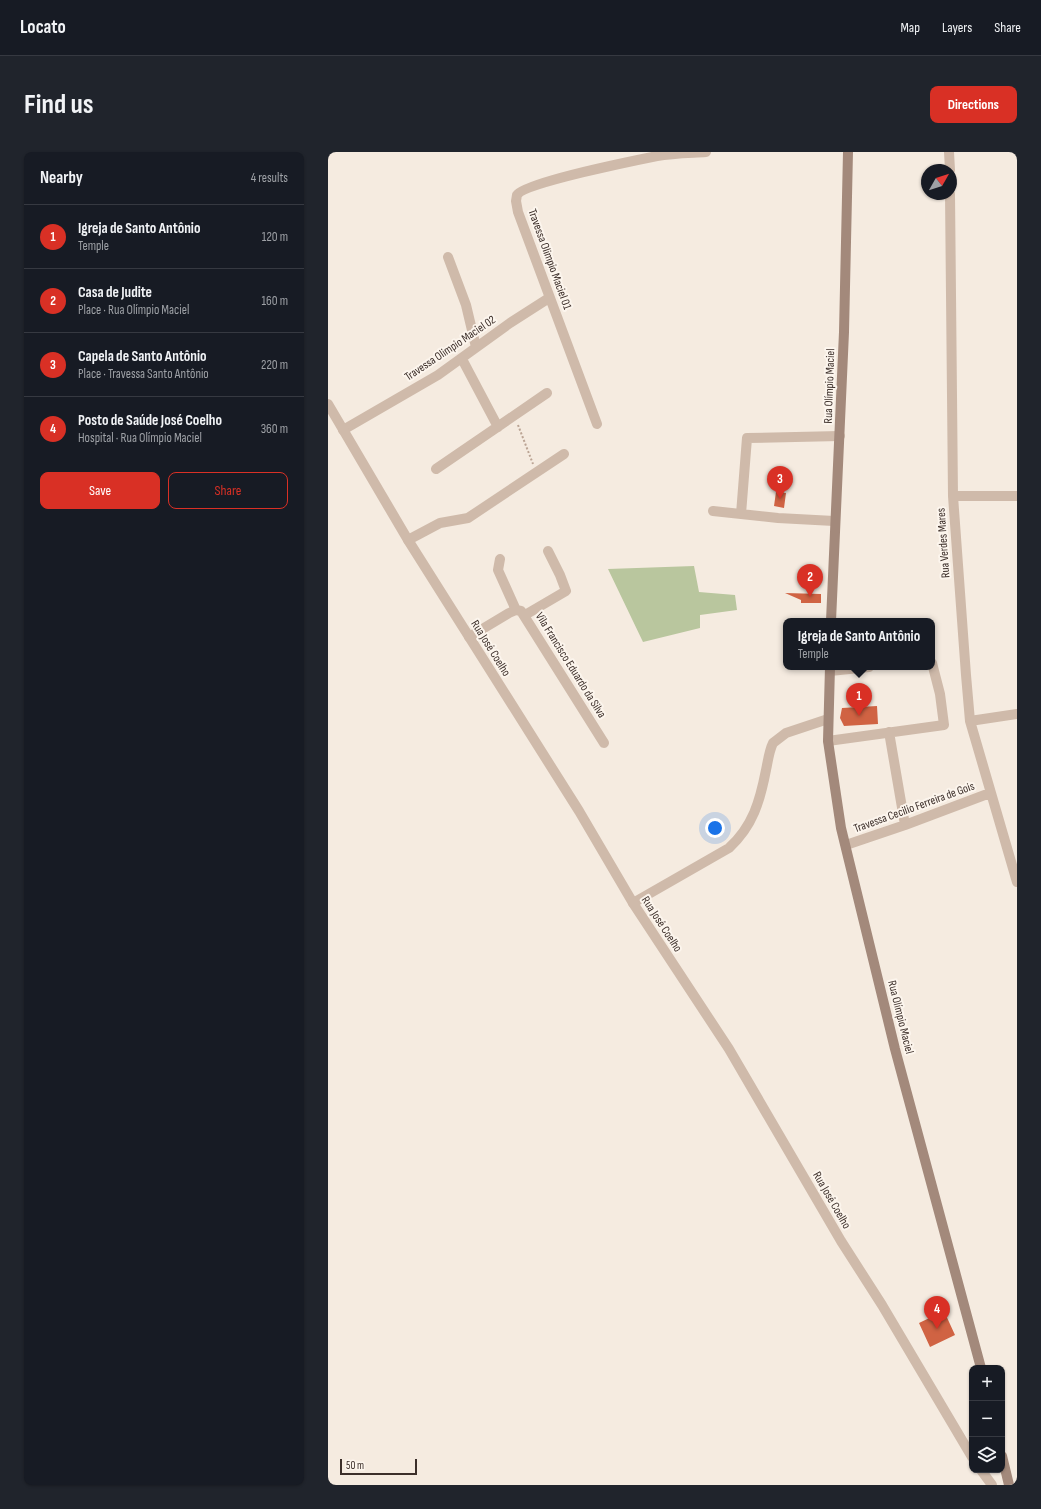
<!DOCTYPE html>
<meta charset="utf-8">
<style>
:root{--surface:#171b24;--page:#20242c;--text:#f1f3f6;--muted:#9ea1a6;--line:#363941;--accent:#d93025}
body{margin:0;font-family:"Sofia Sans Condensed",sans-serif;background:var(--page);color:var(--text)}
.controls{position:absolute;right:12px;bottom:12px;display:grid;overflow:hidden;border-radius:8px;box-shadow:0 1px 3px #0004}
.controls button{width:36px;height:36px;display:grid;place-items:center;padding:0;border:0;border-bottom:1px solid var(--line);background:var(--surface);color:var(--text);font:20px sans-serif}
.compass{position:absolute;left:593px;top:12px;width:36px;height:36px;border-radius:50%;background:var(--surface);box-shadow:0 1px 3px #0004;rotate:51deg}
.scale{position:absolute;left:12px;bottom:10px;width:77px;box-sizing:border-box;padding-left:4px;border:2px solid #3c2f2a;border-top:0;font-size:11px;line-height:14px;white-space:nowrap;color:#3c2f2a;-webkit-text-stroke:3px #fcf5ed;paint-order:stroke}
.you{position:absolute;left:387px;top:676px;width:14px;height:14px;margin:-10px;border:3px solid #fff;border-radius:50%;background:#1a73e8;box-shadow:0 0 0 6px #1a73e833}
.badge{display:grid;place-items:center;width:26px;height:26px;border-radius:50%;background:var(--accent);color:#fff;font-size:13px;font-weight:700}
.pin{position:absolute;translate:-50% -33px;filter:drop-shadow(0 1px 2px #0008)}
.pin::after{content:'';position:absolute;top:21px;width:14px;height:12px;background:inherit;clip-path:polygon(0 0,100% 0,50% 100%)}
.popup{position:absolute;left:455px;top:466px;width:152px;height:52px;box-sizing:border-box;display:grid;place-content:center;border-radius:8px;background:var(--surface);filter:drop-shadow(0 1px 3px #0005);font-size:13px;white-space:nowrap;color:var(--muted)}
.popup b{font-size:15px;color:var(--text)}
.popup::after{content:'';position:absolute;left:50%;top:100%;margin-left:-8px;border:8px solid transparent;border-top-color:var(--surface)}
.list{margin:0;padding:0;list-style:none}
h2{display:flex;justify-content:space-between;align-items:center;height:52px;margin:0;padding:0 16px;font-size:17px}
h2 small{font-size:13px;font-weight:400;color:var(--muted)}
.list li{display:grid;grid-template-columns:26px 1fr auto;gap:12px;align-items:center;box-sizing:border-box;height:64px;padding:0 16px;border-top:1px solid var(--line)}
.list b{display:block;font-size:15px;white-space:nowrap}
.list p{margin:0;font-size:13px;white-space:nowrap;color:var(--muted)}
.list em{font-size:13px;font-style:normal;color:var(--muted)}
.actions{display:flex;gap:8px;padding:12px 16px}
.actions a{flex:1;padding:9px 0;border:1px solid var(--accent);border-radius:8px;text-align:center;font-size:14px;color:var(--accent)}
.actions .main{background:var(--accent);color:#fff}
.icon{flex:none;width:22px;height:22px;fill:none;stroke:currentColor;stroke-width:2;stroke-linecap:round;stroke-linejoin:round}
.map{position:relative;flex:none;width:689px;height:1333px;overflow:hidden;border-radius:8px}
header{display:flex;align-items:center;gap:24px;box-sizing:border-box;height:56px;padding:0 20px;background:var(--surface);border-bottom:1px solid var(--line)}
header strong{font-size:19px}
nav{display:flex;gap:22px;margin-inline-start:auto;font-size:14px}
.intro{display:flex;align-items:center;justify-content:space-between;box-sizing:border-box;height:96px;padding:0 24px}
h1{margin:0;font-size:28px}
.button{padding:10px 18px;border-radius:8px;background:var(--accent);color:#fff;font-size:14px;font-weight:700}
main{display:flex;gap:24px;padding:0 24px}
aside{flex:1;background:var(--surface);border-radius:8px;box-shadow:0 1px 3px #0004}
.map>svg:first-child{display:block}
</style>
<header>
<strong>Locato</strong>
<nav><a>Map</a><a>Layers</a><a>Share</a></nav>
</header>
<div class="intro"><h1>Find us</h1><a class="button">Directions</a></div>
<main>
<aside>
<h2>Nearby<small>4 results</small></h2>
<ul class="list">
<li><span class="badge">1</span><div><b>Igreja de Santo Antônio</b><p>Temple</p></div><em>120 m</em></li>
<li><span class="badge">2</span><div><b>Casa de Judite</b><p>Place · Rua Olímpio Maciel</p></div><em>160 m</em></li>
<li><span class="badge">3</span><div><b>Capela de Santo Antônio</b><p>Place · Travessa Santo Antônio</p></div><em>220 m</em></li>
<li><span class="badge">4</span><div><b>Posto de Saúde José Coelho</b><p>Hospital · Rua Olímpio Maciel</p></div><em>360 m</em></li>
</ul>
<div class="actions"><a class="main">Save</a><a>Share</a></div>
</aside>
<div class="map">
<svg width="689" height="1333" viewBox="0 0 689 1333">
<rect width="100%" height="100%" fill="#f5ebe0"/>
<path fill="#b9c69e" d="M366,414L371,440L407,443L409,458L372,463V476L315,490L280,417Z"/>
<path fill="#d06343" d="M448,340L458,341L456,356L446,354Z
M457,441L493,442V451H473V448Z
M549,554L550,572L516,574L512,566L514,556Z
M616,1159L627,1183L602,1195L591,1171Z"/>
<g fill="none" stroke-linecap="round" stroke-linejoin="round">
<path stroke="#bba494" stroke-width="2" stroke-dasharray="2 2" stroke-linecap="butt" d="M190,273L205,312"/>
<path stroke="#cfbaaa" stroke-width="10" d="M621,0L622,18
M622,42L625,344L638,523L642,569L689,730
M120,105L138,153L148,195
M134,207L170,275
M269,272L190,60L188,49L189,43C196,31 309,8 329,4C345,1 362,1 378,0
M15,278L110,223L182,171L221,146
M108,317L219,241
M625,344H689
M385,359L450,366L506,369
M413,362L419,286L512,284
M80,388L112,371L140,366L236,302
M172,407L170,418L188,458
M197,463L238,439L232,423L220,399
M141,485L181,461L188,458L193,459L276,591
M502,519L541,515
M642,569L689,562
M561,580L577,673
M500,589L616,573L612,542L604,511
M518,693L577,673L662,641
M305,751L401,696C425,674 432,649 438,618C440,609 441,599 445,591L458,581L500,567"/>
<path stroke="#cfbaaa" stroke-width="10" d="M0,252L80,388L251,659L305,751L401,897L513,1089L554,1153L644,1305
M653,1318L664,1333"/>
<path stroke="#a3897b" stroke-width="10" d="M503,469L516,180L520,0
M502,515L500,589L513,676L567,897L653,1216
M674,1304L681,1333"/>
</g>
<g text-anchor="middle" stroke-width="4" stroke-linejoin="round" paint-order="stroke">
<g font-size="12" fill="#3c2f2a" stroke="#fcf5ed">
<text transform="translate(222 107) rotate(70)" y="4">Travessa Olimpio Maciel 01</text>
<text transform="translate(122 196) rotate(-34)" y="4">Travessa Olimpio Maciel 02</text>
<text transform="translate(501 234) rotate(-88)" y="4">Rua Olímpio Maciel</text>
<text transform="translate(615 391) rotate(-94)" y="4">Rua Verdes Mares</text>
<text transform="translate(163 496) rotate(58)" y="4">Rua José Coelho</text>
<text transform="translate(243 513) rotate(58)" y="4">Vila Francisco Eduardo da Silva</text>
<text transform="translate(586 655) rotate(-20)" y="4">Travessa Cecilio Ferreira de Gois</text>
<text transform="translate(334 772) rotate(57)" y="4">Rua José Coelho</text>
<text transform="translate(573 865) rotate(76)" y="4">Rua Olímpio Maciel</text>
<text transform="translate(504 1048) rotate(60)" y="4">Rua José Coelho</text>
</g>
</g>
</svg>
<div class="controls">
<button>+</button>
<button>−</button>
<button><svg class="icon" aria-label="layers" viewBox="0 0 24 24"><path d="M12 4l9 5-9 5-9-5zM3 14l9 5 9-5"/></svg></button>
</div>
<svg class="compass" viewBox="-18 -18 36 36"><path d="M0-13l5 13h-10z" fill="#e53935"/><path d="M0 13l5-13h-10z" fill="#9ea1a6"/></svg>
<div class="scale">50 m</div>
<div class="you"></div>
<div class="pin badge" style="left:531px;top:564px">1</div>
<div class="popup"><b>Igreja de Santo Antônio</b>Temple</div>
<div class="pin badge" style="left:482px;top:445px">2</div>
<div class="pin badge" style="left:452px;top:347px">3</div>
<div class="pin badge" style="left:609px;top:1177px">4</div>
</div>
</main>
